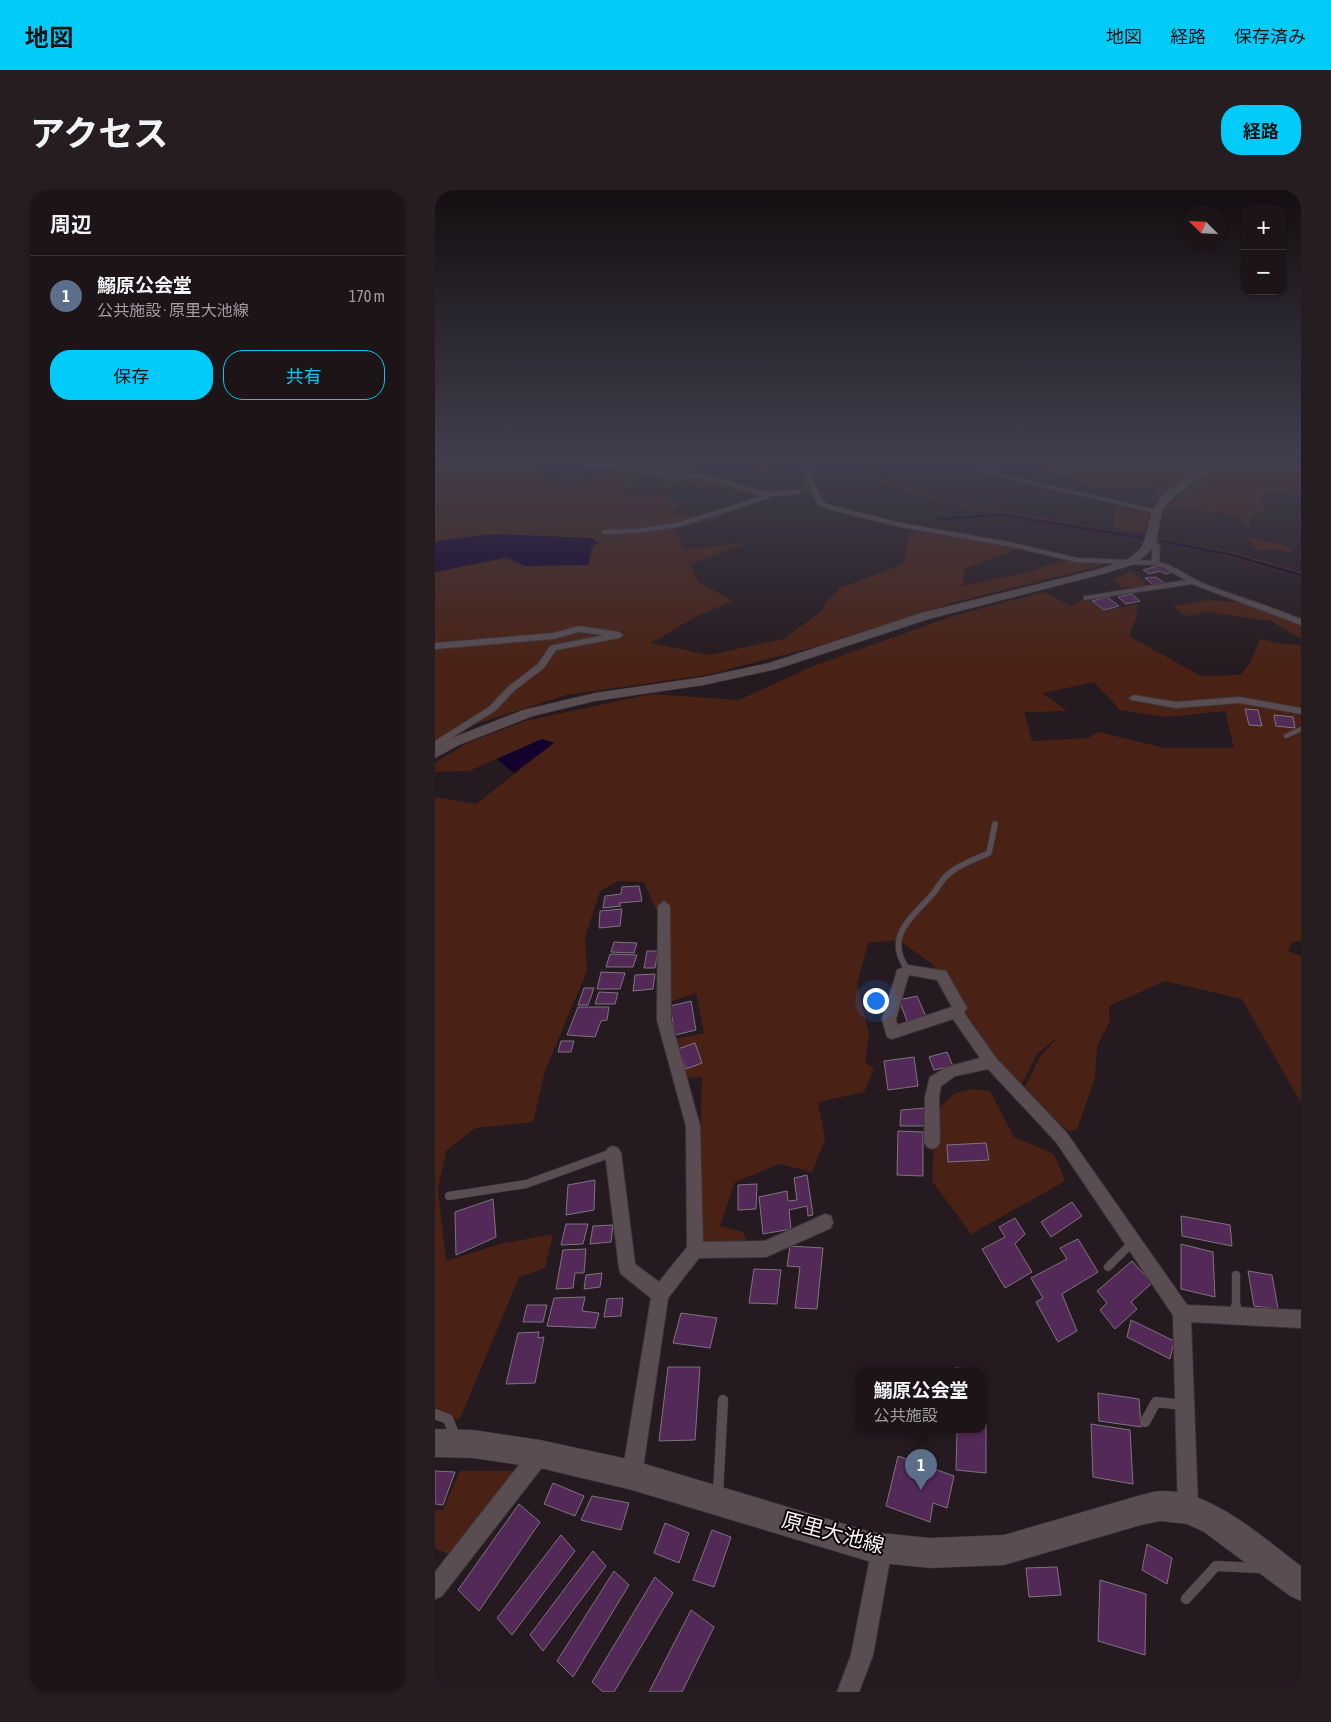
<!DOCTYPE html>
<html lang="ja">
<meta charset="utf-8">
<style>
:root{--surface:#1c1417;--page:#251d20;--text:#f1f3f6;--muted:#a09ea1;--line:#3a3336;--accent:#00cbf9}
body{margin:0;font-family:"Asap Condensed","Noto Sans JP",sans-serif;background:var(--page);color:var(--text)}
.controls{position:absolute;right:15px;top:15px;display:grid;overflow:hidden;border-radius:10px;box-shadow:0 1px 4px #0004}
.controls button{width:45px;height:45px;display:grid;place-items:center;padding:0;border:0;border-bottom:1px solid var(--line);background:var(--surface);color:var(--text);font:25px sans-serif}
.compass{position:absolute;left:746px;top:15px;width:45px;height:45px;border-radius:50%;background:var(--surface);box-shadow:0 1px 4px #0004;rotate:294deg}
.you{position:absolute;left:440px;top:810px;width:18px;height:18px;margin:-12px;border:4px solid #fff;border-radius:50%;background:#1a73e8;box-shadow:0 0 0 8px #1a73e833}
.badge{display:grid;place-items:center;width:32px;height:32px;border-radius:50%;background:var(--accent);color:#fff;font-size:16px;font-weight:700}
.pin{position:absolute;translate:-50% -41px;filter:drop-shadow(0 1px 2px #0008)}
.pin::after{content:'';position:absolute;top:26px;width:18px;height:15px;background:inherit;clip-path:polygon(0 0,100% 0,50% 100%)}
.popup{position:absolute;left:421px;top:1178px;width:130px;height:65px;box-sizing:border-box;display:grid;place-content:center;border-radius:10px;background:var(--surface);filter:drop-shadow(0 1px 4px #0005);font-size:16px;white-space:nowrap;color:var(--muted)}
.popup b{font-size:19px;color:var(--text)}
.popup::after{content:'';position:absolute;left:50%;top:100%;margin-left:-10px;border:10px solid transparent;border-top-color:var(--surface)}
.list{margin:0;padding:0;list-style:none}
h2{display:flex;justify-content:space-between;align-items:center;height:65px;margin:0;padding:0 20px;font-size:21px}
h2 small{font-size:16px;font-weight:400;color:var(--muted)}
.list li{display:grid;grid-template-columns:32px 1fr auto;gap:15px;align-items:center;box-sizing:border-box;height:80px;padding:0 20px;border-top:1px solid var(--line)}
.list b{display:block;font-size:19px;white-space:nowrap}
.list p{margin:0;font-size:16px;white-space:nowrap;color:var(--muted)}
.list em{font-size:16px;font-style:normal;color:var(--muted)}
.actions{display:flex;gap:10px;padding:15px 20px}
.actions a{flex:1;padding:11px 0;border:1px solid var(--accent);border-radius:20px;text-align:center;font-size:18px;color:var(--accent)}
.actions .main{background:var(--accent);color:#111}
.map{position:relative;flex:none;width:866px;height:1502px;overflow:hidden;border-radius:20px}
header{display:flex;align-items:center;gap:30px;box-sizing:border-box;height:70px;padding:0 25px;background:var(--accent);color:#111}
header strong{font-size:24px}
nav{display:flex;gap:28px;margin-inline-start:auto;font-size:18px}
.intro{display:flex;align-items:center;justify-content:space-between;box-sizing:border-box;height:120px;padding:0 30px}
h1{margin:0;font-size:35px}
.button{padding:12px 22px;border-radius:20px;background:var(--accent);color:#111;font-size:18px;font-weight:700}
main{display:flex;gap:30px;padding:0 30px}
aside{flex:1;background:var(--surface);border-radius:20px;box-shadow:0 1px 4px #0004}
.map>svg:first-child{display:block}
</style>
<header>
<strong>地図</strong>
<nav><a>地図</a><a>経路</a><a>保存済み</a></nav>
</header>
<div class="intro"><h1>アクセス</h1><a class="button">経路</a></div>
<main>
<aside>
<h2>周辺<small></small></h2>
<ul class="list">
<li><span class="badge" style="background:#5c6f8a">1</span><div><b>鰯原公会堂</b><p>公共施設 · 原里大池線</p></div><em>170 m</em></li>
</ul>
<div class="actions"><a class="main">保存</a><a>共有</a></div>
</aside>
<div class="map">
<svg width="866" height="1502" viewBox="0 0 866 1502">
<rect width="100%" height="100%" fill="#251a1f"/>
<path fill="#4a2215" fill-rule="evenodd" d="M0,267H101L97,271L107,287L141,292L190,278L209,267H265V272L257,285C279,276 303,298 324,301C338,302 354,299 367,297L369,280L353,278L310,284L311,280L331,276L376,277L377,300L329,307L273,296L260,295L252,292H241L232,303L231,309L246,314L237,322L247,326L288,324L278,330L239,338L250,360L319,351L255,374L263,392L298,411L260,427L216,453L274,465L348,449L387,421L391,412L405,398L468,374L475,341L551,350L584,358L529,379L528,396L595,381L629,370L669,375L517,413L387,455L271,485L131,505L41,534L0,558V382L67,369L94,376L154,373L159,355L158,349L54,344L0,351ZM208,281L232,286L223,290L231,292L232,303C216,307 200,312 187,300L200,294L197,291Z
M424,267H429L444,286L506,310L797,362L866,382V387L776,362L509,314L464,299L438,288L429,277Z
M524,267H542L565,283L691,312L671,313L547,283Z
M624,267H658L711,276L722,267H786L724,309L713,293L712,297H657L656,295L602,277Z
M791,267H866V301L827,305L826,311L832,317L817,327L813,338L802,325L734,317L748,303L761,294L772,296L773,295L762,291Z
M680,315L715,323L709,344L678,338Z
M811,347L857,357V363L838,359L824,361Z
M696,381L715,397H686L678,390Z
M609,402L635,416L652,408L669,421L703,414L701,428L694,446L766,486L806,485L815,473L825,449L848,454L866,455V751L857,752L853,761L866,766V913L807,809L730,791L674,816L675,831L662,857L660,887L642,940L633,941L589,899L605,867L625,845L602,864L586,896L556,872L525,818L540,821L513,813L510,789L496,773L463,750L433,753L422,794L434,844L430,872L439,879L429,902L383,912L390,949L377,982L344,974L300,992L285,1036L308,1042L312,1053L270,1056L264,999L267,887L246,888L235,850L269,843L261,803L229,814L231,743L209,692L183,691L165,701L150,748L152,781L110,881L98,932L40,938L11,961L3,999L11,1071L65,1054L118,1044L110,1078L84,1087L25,1229L0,1230V607L41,614L119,553L107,549L34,581L0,582V573L30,554L90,531L216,504L304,510L378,476L521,425ZM659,492L685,520L732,527L790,521L799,558H730L663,542L653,548L597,551L589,522L632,521L608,503Z
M773,410L813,413L866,434V449L836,431L773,422L751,426L738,416Z
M538,899L555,901L579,947L619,964L630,991L536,1044L497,991L501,921L520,903Z
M25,1281H81L15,1365L0,1358V1320H8Z"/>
<path fill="#13002d" d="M58,344L156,348L164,353L156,357L153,375L89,376L72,367L0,382V352Z
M107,549L119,553L79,583L62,569Z"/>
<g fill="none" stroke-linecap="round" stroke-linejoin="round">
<path stroke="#13002d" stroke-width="2.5" d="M502,329L569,325L709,348
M726,351L793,364L866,385"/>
</g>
<path fill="#532958" stroke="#7d747e" d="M726,375L737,382L731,384L725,381L714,384L708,380Z
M721,387L729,393L718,395L710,388Z
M697,404L705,411L691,414L683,407Z
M672,407L684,416L669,420L657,411Z
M810,519L823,520L827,536L814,535Z
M839,525L858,527L860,538L841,536Z
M204,696L207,711L184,713L186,716L168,718L170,706L186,704L187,697Z
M187,719L185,736L164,738L165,721Z
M179,752L202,753L199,763L176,762Z
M212,761H223L220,778H209Z
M175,764L202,765L198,777H171Z
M166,782L190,783L185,799H162Z
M220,784L218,799L198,801L200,785Z
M149,798H159L153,815H143Z
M164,802L183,803L180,814H160Z
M482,806L493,831L474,836L464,810Z
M256,811L261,840L240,845L235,816Z
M143,817H174L172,830L166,831L160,847L132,845Z
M126,851H139L136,862H123Z
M260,853L267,873L251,879L243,859Z
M512,862L518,876L499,880L494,867Z
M479,867L483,896L453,900L449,871Z
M490,918L492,936H465L466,920Z
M463,941L488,942V986L462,985Z
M551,953L554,970L513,972L512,955Z
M372,985L378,1025L373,1026L372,1016L354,1020L356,1039L328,1044L324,1007L352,1001L353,1011L362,1010L359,988Z
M160,990L159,1020L131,1025L133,995Z
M322,994L321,1019L303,1020V995Z
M58,1009L61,1047L21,1065L20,1022Z
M637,1012L647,1026L616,1047L606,1032Z
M746,1026L795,1035L797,1056L747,1046Z
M580,1028L590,1044L580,1054L597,1082L570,1098L547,1059L570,1047L564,1037Z
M131,1034H153L148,1054L126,1055Z
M178,1035L176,1052L155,1054L158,1036Z
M643,1049L663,1082L627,1104L642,1141L623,1152L601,1112L608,1108L596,1088L632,1069L625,1058Z
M746,1054L778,1062L780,1107L746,1099Z
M355,1056L388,1058L382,1119L360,1118L365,1077L352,1076Z
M151,1059L149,1083H140L138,1098L121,1099L128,1060Z
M697,1071L717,1093L696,1112L702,1119L680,1139L665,1120L672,1113L662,1101Z
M319,1079L346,1080L342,1114L314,1113Z
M813,1081L837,1085L843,1119L819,1116Z
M167,1083L165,1097L149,1099L151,1085Z
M150,1107L147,1121L164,1123L160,1138L112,1136L119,1108Z
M188,1108L186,1126L169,1127L172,1109Z
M92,1115H112L108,1132H88Z
M246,1123L282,1128L275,1158L238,1153Z
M696,1130L739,1151L735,1169L692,1147Z
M104,1142L103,1148L109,1147L100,1193L71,1194L83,1143Z
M233,1177H265L260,1250L224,1251Z
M520,1178L547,1180L548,1227L547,1181H520Z
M663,1203L704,1209L706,1237L664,1231Z
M547,1234H551V1283L521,1280L522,1239H547Z
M656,1234L695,1240L698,1294L658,1287Z
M463,1266L519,1286L512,1318L498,1313L495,1332L451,1316Z
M0,1281L20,1282L8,1315L0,1314Z
M118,1293L149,1306L140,1326L109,1314Z
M157,1306L194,1313L186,1340L146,1330Z
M84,1314L105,1332L44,1421L23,1400Z
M230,1333L254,1343L244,1373L219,1363Z
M277,1340L296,1347L279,1397L258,1390Z
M126,1345L140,1361L77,1445L62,1428Z
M712,1354L737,1368L732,1394L707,1380Z
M158,1361L171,1376L108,1461L95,1445Z
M622,1377L626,1405L594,1407L591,1378Z
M179,1381L194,1395L138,1487L122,1471Z
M220,1387L238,1403L179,1502H168L157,1492Z
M665,1390L711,1404L710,1465L663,1451Z
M256,1420L279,1437L247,1502H214Z"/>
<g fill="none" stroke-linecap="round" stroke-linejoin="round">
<defs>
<path id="lane-far3" d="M851,546L866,539"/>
<path id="lane-far2" d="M473,780C449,748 475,729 496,706C503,698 507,688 516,682C527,673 541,669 554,663L560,634"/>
<path id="lane-far1" d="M14,1006L91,994L177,963
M673,1077L697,1053
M801,1085V1118"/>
<path id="lane" d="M801,1116V1126
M0,1224L13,1229L20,1246
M710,1232L721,1212L749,1215
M283,1304L288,1210
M751,1409L781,1376L823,1378"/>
<path id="street" d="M85,267L112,271L166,272L225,282L271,285L330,302L363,300L366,302L363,304L335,306L334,308L243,337L200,343L170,344H167V340L200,339L242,333L329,306L271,289L225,286L166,276L112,275L73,268Z
M377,267H383L376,287L388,312L397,316L466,333L573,352L642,368L717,371V357L711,352L718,350L725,356L724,372C742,376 755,389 772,395C803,407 835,416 866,429V435L757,394L649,410V406H652L751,390L729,378L720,375L642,372L573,356L466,337L393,319L383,314L370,287Z
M526,267H534L566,284L725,321L722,323L562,286Z
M144,436L184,442L188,445L184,448L121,460L109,478L80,500L60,521L0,558V551L54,517L74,496L103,474L115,456L169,445L144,442L119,449L0,459V453L118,443Z
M699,505L741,512L804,507L866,518V524L804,513L741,518L696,510L694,508Z
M229,711L235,716L236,830L265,936L268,1052L330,1051L390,1024L396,1026L398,1032L396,1038L331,1067L264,1068L233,1108L207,1285L204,1292L197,1295L190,1292L187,1285L216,1108L186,1084L184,1078L170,963L173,958L178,956L183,958L186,963L200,1074L224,1092L252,1057L251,936L222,830L223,716Z
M473,775L511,781L532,818L529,823L561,868L631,942L752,1115L866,1120V1138L756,1132L763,1319L760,1326L753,1329L746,1326L743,1319L738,1125L621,952L553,879L520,886L506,896L504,907L505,952L502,957L497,959L492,957L489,952L490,907L495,887L512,877L545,868L518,829L457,849L452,847L447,829L461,784L462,780ZM475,785L502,790L517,817L462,835L461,829L473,787Z
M105,1254L112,1257L115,1264L112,1271L7,1406L0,1409V1382L98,1257Z
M447,1348L454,1351L457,1358L438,1465L424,1502H402L416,1465L437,1358L440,1351Z"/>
<path id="secondary" d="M782,267H793L737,308L727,321L721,352L713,363L700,374L668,384L494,429L342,479L269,495L160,511L98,526L24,555L0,568V557L14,549L88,520L160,503L269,487L334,473L486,423L660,380L692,370L705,359L709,352L717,321L729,304Z
M0,1239L38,1240L105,1250L197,1270L436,1342L495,1348L569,1345L706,1305C712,1304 719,1301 725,1301C776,1299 827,1347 866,1376V1411L855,1406L769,1342L752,1334L725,1331L706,1335L569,1375L495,1378L436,1372L197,1300L105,1278L38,1268L0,1267Z"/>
</defs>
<use href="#lane-far3" stroke="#3d3438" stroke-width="5"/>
<use href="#lane-far2" stroke="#3d3438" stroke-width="7"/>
<use href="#lane-far1" stroke="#3d3438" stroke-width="9"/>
<use href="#lane" stroke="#3d3438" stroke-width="11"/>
<use href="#street" stroke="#3d3438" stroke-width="2"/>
<use href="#secondary" stroke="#3d3438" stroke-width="1"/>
<use href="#lane-far3" stroke="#594d52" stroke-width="4.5"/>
<use href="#lane-far2" stroke="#594d52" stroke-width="5.5"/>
<use href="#lane-far1" stroke="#594d52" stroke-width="8"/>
<use href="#lane" stroke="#594d52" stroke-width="10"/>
<use href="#street" fill="#594d52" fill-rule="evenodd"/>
<use href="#secondary" fill="#594d52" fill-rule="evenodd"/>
</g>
<linearGradient id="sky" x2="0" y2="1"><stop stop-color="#140e11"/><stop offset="0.56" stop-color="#403e4d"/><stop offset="1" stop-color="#403e4d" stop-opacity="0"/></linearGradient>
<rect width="866" height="478" fill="url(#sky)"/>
<g text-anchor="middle" stroke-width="4" stroke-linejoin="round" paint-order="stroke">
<g font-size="21" fill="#f9f1f5" stroke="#0b0709">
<text transform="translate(398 1343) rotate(15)" y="7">原里大池線</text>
</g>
</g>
</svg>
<div class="controls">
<button>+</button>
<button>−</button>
</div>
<svg class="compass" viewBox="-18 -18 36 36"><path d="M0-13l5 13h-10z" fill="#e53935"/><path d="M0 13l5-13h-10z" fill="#a09ea1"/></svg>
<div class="you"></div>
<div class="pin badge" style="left:486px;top:1300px;background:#5c6f8a">1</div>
<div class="popup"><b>鰯原公会堂</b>公共施設</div>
</div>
</main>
